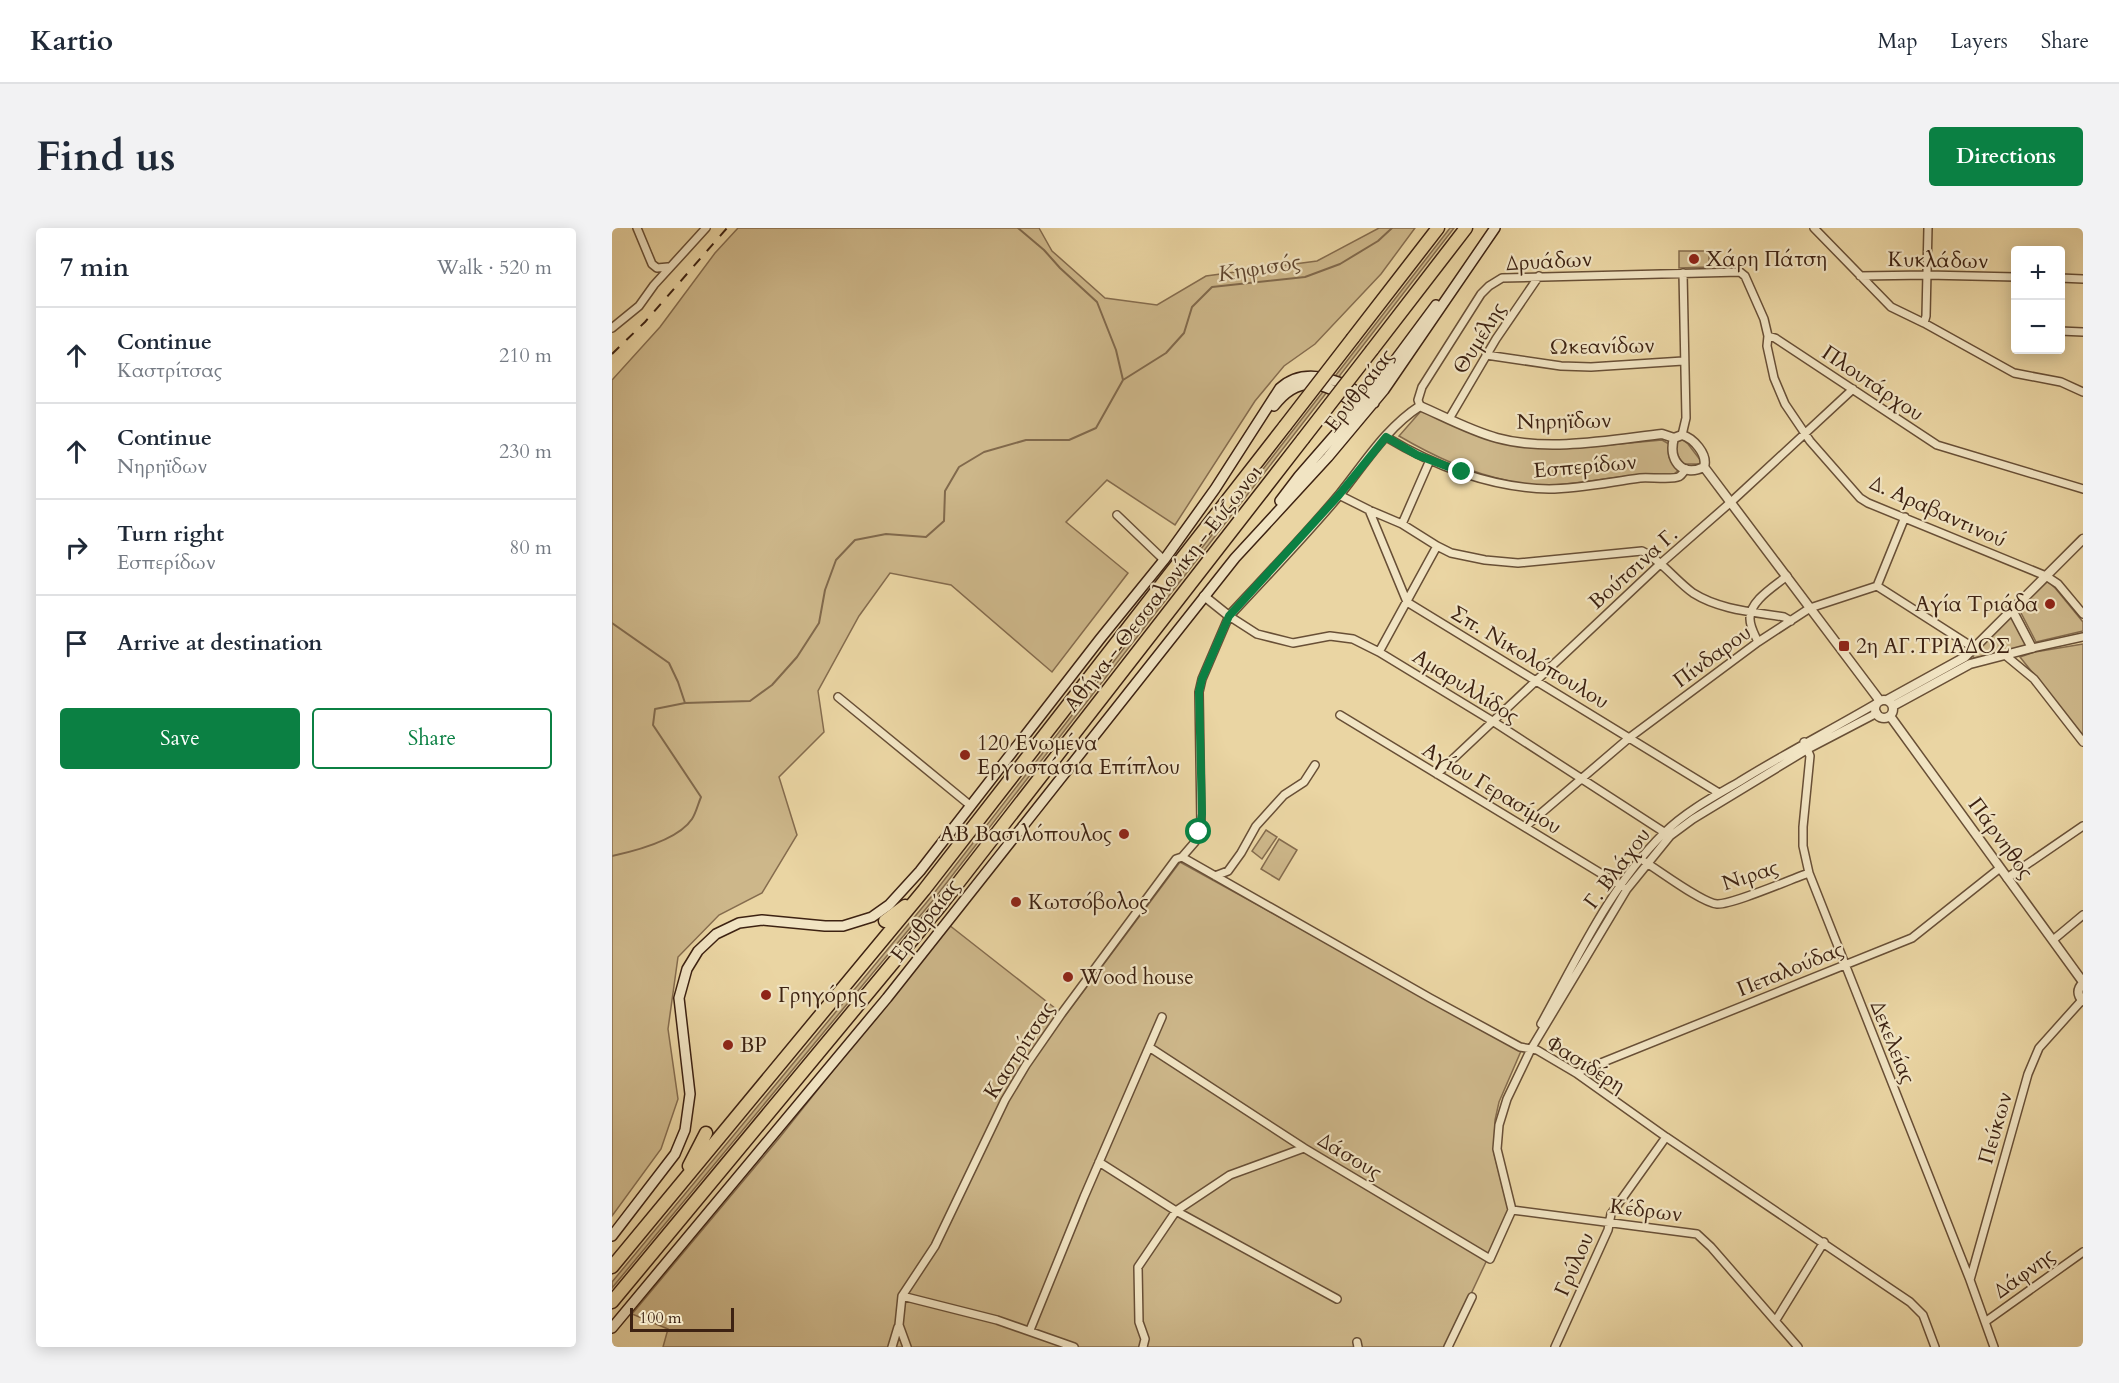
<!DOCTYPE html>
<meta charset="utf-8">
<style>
:root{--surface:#fff;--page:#f2f2f3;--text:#1f2937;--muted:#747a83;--line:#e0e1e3;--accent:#0b8043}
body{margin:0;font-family:Cardo,serif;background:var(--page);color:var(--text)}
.controls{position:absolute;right:18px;top:18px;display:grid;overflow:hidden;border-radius:6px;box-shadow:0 3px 15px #0003}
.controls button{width:54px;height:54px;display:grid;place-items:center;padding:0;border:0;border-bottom:2px solid var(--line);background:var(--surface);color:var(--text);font:30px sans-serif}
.scale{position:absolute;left:18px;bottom:15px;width:104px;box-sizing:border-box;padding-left:6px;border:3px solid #3d2212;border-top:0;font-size:16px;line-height:21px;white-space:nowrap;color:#3d2212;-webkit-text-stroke:4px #f1e4c3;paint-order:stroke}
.stop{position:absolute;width:18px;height:18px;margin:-14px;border:4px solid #0b8043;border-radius:50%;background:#fff}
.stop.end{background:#0b8043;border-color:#fff;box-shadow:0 2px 6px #0008}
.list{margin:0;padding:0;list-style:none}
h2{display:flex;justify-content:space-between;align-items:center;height:78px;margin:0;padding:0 24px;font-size:26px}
h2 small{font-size:20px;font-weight:400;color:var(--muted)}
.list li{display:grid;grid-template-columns:39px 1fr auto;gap:18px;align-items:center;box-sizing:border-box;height:96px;padding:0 24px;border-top:2px solid var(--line)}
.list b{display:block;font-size:22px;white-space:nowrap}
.list p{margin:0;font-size:20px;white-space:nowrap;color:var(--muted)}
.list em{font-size:20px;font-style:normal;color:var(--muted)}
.actions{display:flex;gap:12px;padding:18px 24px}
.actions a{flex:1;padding:14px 0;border:2px solid var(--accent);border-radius:6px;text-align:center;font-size:21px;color:var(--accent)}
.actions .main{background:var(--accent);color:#fff}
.icon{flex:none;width:33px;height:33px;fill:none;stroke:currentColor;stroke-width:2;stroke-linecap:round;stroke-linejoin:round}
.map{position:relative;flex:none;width:1471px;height:1119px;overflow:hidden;border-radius:6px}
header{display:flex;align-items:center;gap:36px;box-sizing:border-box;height:84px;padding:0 30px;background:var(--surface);border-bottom:2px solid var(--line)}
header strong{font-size:28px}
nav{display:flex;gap:33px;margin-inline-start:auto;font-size:21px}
.intro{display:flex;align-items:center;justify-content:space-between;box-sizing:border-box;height:144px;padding:0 36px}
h1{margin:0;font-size:42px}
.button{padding:15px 27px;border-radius:6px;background:var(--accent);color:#fff;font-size:21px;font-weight:700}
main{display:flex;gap:36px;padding:0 36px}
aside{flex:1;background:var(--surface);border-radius:6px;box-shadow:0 3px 15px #0003}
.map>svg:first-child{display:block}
</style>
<header>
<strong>Kartio</strong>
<nav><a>Map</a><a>Layers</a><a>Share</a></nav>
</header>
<div class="intro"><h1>Find us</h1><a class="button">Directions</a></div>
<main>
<aside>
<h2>7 min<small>Walk · 520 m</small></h2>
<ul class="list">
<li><svg class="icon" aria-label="ahead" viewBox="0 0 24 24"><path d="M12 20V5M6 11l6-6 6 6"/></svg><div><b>Continue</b><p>Καστρίτσας</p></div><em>210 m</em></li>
<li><svg class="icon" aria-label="ahead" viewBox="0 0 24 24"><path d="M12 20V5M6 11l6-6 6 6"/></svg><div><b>Continue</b><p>Νηρηϊδων</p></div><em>230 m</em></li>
<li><svg class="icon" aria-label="right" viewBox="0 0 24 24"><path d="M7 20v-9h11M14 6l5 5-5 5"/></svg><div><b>Turn right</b><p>Εσπερίδων</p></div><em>80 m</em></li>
<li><svg class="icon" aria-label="arrive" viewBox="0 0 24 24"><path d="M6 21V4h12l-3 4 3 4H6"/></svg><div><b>Arrive at destination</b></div></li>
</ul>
<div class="actions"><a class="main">Save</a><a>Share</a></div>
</aside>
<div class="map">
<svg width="1471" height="1119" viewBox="0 0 1471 1119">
<rect width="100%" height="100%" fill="#ead5a3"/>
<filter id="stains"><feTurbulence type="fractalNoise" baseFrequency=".00333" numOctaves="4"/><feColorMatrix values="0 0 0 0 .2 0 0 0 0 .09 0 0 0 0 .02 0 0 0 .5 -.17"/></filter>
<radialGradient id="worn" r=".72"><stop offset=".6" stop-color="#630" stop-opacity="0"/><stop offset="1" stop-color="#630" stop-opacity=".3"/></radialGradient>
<path fill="#cdb78a" stroke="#856c4e" stroke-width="1.5" d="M126,0H427L440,23L493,70L545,77L594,48L705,33L767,0H803L769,46L703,116L672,138L643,173L563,297L495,252L454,294L516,345L440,444L339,357L278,345L247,388L206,463L212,504L167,549L185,607L150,665L107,687L66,729L56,801L66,871L49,921L0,988V152L48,99L103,25Z
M838,0H842L322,671L0,1060V1054L319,669Z
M1067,23H1097V39L1067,40Z
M809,183L862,206L965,220L1050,212L1057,216C1055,231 1057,231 1068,241L1062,246C1016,244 970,257 924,258C915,258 906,255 897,253C856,244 823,229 787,208Z
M1071,212L1076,216L1089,233L1088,236H1072C1065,229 1062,222 1065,213Z
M1436,353L1444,361L1471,394V403L1424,414L1407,381Z
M1398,387L1415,418L1362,430L1360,427Z
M1471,416V508L1408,429L1423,424Z
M654,602L665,609L650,631L640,623Z
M667,611L685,622L667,652L649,641Z
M568,634L909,823L887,874L883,892L882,925L897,985L834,1119H51L56,1101L20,1086L168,909L337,697L453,788Z"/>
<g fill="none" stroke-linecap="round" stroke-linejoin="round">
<path stroke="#81694c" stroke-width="2" d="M406,0L432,22L448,40L485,74L504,122L511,152
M0,395L57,435L66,454L73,475
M0,628C23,623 66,612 80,591C84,585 86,576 89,569L41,497L43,481L73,475L138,473L160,457L185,429L207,395L213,362L224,332L243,312L274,306L314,309L332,293L333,263L347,239L372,224L414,212H457L484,200L511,152L554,125L572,105L580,79L600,59L693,49L728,36L766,13L780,0"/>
<defs>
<path id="minor" d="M25,0L40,36L45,40L56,39
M1202,0L1279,79L1312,95L1402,145L1449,154L1471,164
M1248,48L1315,47L1404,49
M1448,50L1471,51
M1312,95L1314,88L1316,0
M0,100L27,78L42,57L94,0
M1448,103L1471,104
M1156,108L1163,110L1325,217L1471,261
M874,127L949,138L979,139L1071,133
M808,178L806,172L810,159L869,66L877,58L890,50L1128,44L1133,48L1152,91L1156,108L1155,118L1162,150L1173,176L1198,213L1248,270L1256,275L1434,348L1446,356L1471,386
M837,191L884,111L927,48
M1070,207L1074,190L1071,45
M774,209C822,238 880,260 937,261C967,261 998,254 1028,250C1036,249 1064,252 1068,248C1070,247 1072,243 1074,241
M727,267L757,282L790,296L825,318L839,325L873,332L906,335L1030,323C1048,331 1064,353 1081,365C1108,382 1142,384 1172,389L1179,393
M757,282L795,374L1107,565
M505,287L552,332
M790,296L818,232
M1265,358L1362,420
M1265,358L1293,289
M1146,414C1143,407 1138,399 1138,391C1137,373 1163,358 1175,348
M1420,420L1471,409
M767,424L825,318
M1393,427L1422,451L1471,514
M226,469L359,578
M728,487L1013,660
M1192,514L1198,528L1191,599V618L1197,645L1358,1052L1382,1119
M825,546L1047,337L1119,274L1241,161
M913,599L1017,510L1146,414L1198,380L1265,358
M570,629L818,770L908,819L925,822L964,845L1054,909L1298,1074L1311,1087L1323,1119
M1033,634C1048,643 1090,675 1105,676C1120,677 1179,651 1197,645
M603,648L616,643L629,625L644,598L672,567L692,554L703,537
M1395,650L1471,598
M1441,712L1471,687
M929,796C965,731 998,658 1052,605C1073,584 1101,569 1127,554C1172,526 1219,502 1265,475
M537,819L692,920L878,1031L900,982
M964,845L1300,710L1388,640
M487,934L564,983L725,1071
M900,982L885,921L887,897L895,871L919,821L1015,661L1058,608L1081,591L1196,521L1265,485
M900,982L1085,1006L1099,1019L1186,1119
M1358,1052L1416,846L1427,820L1470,772
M290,1068L385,1092L462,1119
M1164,1092L1212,1014
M1373,1094L1471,1024
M418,1102L472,969L550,789
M745,1114L746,1119
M280,1119L286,1099
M295,1119L287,1097L290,1068L323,1018L393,872L414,837L450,785L564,631L570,629L583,614L589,596L587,464L590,451L617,388L645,406L681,415L718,408L741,411L767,424L882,494L1058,608
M531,1119L533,1111L527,1094L526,1039L564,983L618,947L692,920
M836,1119L860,1069
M943,1119L996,1002L999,986L1054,909"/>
<path id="tertiary" d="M1070,207C1081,210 1096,226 1092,239C1069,250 1056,231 1062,210Z
M1092,239L1268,473
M592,368L617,388C654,348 693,308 728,266C753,235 774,200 808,178C833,189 859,203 885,210C936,224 999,212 1050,206L1062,210
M1275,472L1353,429L1471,311
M1263 481a9 9 0 1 1 18 0a9 9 0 1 1-18 0Z
M1281,478L1358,436L1420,420L1399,380
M1278,488L1471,754
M1471,755C1465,761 1465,767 1471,773"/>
<path id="secondary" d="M662,178C690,141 718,157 750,181
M668,273L687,248L755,170L824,77
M0,1008L63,926L73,902L78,866L67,770L75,741L86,723L104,706L127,695L150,692L213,698H231L260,689L277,677L308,643L488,411L552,332L603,261L668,160C696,135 736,155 762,175
M0,1100L275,770L623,330L716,229L772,162L883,0"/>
<path id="motorway" d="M741,110L826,0
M760,122L854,0
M273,693L293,678
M77,938L94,905
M0,1039L312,662L673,198
M0,1074L329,677L691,211"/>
</defs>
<use href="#minor" stroke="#684f36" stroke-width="10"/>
<use href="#tertiary" stroke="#684f36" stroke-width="11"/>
<use href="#secondary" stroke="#3d2212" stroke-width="12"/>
<use href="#motorway" stroke="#3d2212" stroke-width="15"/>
<use href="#minor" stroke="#f1e4c3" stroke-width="7"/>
<use href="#tertiary" stroke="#f1e4c3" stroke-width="8"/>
<use href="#secondary" stroke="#f1e4c3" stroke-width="9"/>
<use href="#motorway" stroke="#ead5a3" stroke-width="12"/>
<path stroke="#3d2212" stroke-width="2" stroke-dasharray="10 10" stroke-linecap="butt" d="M0,126L33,94L115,0"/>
<defs>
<path id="motorway-bridge" d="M673,198L741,110
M691,211L760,122"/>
</defs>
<use href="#motorway-bridge" stroke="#3d2212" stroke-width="15" stroke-linecap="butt"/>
<use href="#motorway-bridge" stroke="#ead5a3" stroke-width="12"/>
</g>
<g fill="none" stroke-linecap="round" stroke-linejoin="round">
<path stroke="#0b8043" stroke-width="8" d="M587,604L590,586L587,464L590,451L617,388L727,267L774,209L805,227L850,244"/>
</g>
<g fill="#8f2418" stroke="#f1e4c3" stroke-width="2">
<circle cx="1082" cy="31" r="6"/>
<circle cx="1438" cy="376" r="6"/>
<rect x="1226" y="412" width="12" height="12" rx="3"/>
<circle cx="353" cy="527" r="6"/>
<circle cx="512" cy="606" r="6"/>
<circle cx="404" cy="674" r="6"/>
<circle cx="456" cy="749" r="6"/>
<circle cx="154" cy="767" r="6"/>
<circle cx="116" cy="817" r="6"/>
</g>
<g text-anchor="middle" stroke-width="4.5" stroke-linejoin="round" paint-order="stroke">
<g font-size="21" fill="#3d2212" stroke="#f1e4c3" text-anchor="start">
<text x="1094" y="38">Χάρη Πάτση</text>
<text x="1426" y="383" text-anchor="end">Αγία Τριάδα</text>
<text x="1244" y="425">2η ΑΓ.ΤΡΙΑΔΟΣ</text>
<text x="365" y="522">120 Ενωμένα<tspan x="365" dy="24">Εργοστάσια Επίπλου</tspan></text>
<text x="500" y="613" text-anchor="end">ΑΒ Βασιλόπουλος</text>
<text x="416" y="681">Κωτσόβολος</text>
<text x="468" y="756">Wood house</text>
<text x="166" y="774">Γρηγόρης</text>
<text x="128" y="824">BP</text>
</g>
<g font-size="21" fill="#3d2212" stroke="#f1e4c3">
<text transform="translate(1326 32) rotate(1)" y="7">Κυκλάδων</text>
<text transform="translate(937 33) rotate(-3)" y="7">Δρυάδων</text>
<text transform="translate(867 110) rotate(-58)" y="7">Θυμέλης</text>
<text transform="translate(990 118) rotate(-1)" y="7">Ωκεανίδων</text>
<text transform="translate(1261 155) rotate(34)" y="7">Πλουτάρχου</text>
<text transform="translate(747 162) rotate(-52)" y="7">Ερυθραίας</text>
<text transform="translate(952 193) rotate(-1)" y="7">Νηρηϊδων</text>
<text transform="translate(973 238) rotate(-5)" y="7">Εσπερίδων</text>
<text transform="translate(1326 283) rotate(24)" y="7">Δ. Αραβαντινού</text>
<text transform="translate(1021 340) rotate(-42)" y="7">Βούτσινα Γ.</text>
<text transform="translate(551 360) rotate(-52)" y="7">Αθήνα - Θεσσαλονίκη - Εύζωνοι</text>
<text transform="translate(1100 428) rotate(-36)" y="7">Πίνδαρου</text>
<text transform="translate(918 429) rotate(31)" y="7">Σπ. Νικολόπουλου</text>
<text transform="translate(854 458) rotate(32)" y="7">Αμαρυλλίδος</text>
<text transform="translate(880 560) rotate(31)" y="7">Αγίου Γερασίμου</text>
<text transform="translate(1389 610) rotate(54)" y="7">Πάρνηθος</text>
<text transform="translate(1005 640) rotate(-53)" y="7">Γ. Βλάχου</text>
<text transform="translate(1138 647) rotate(-18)" y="7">Νιρας</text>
<text transform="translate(313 692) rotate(-52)" y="7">Ερυθραίας</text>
<text transform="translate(1178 741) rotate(-22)" y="7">Πεταλούδας</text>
<text transform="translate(1281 814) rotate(68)" y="7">Δεκελείας</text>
<text transform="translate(407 822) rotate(-57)" y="7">Καστρίτσας</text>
<text transform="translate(974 836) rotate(32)" y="7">Φασιδέρη</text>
<text transform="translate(1383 900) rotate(-74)" y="7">Πεύκων</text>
<text transform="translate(738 928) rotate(31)" y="7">Δάσους</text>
<text transform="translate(1034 982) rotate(7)" y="7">Κέδρων</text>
<text transform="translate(962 1036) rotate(-66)" y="7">Γρύλου</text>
<text transform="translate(1412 1045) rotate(-36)" y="7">Δάφνης</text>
</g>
<g font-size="22" font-style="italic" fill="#5f452f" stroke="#f1e4c3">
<text transform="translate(647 39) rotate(-9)" y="8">Κηφισός</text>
</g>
</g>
<rect width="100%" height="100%" filter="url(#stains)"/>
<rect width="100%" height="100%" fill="url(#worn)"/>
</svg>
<div class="controls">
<button>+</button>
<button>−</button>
</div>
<div class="scale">100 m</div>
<div class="stop" style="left:587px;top:604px"></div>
<div class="stop end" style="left:850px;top:244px"></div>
</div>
</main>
